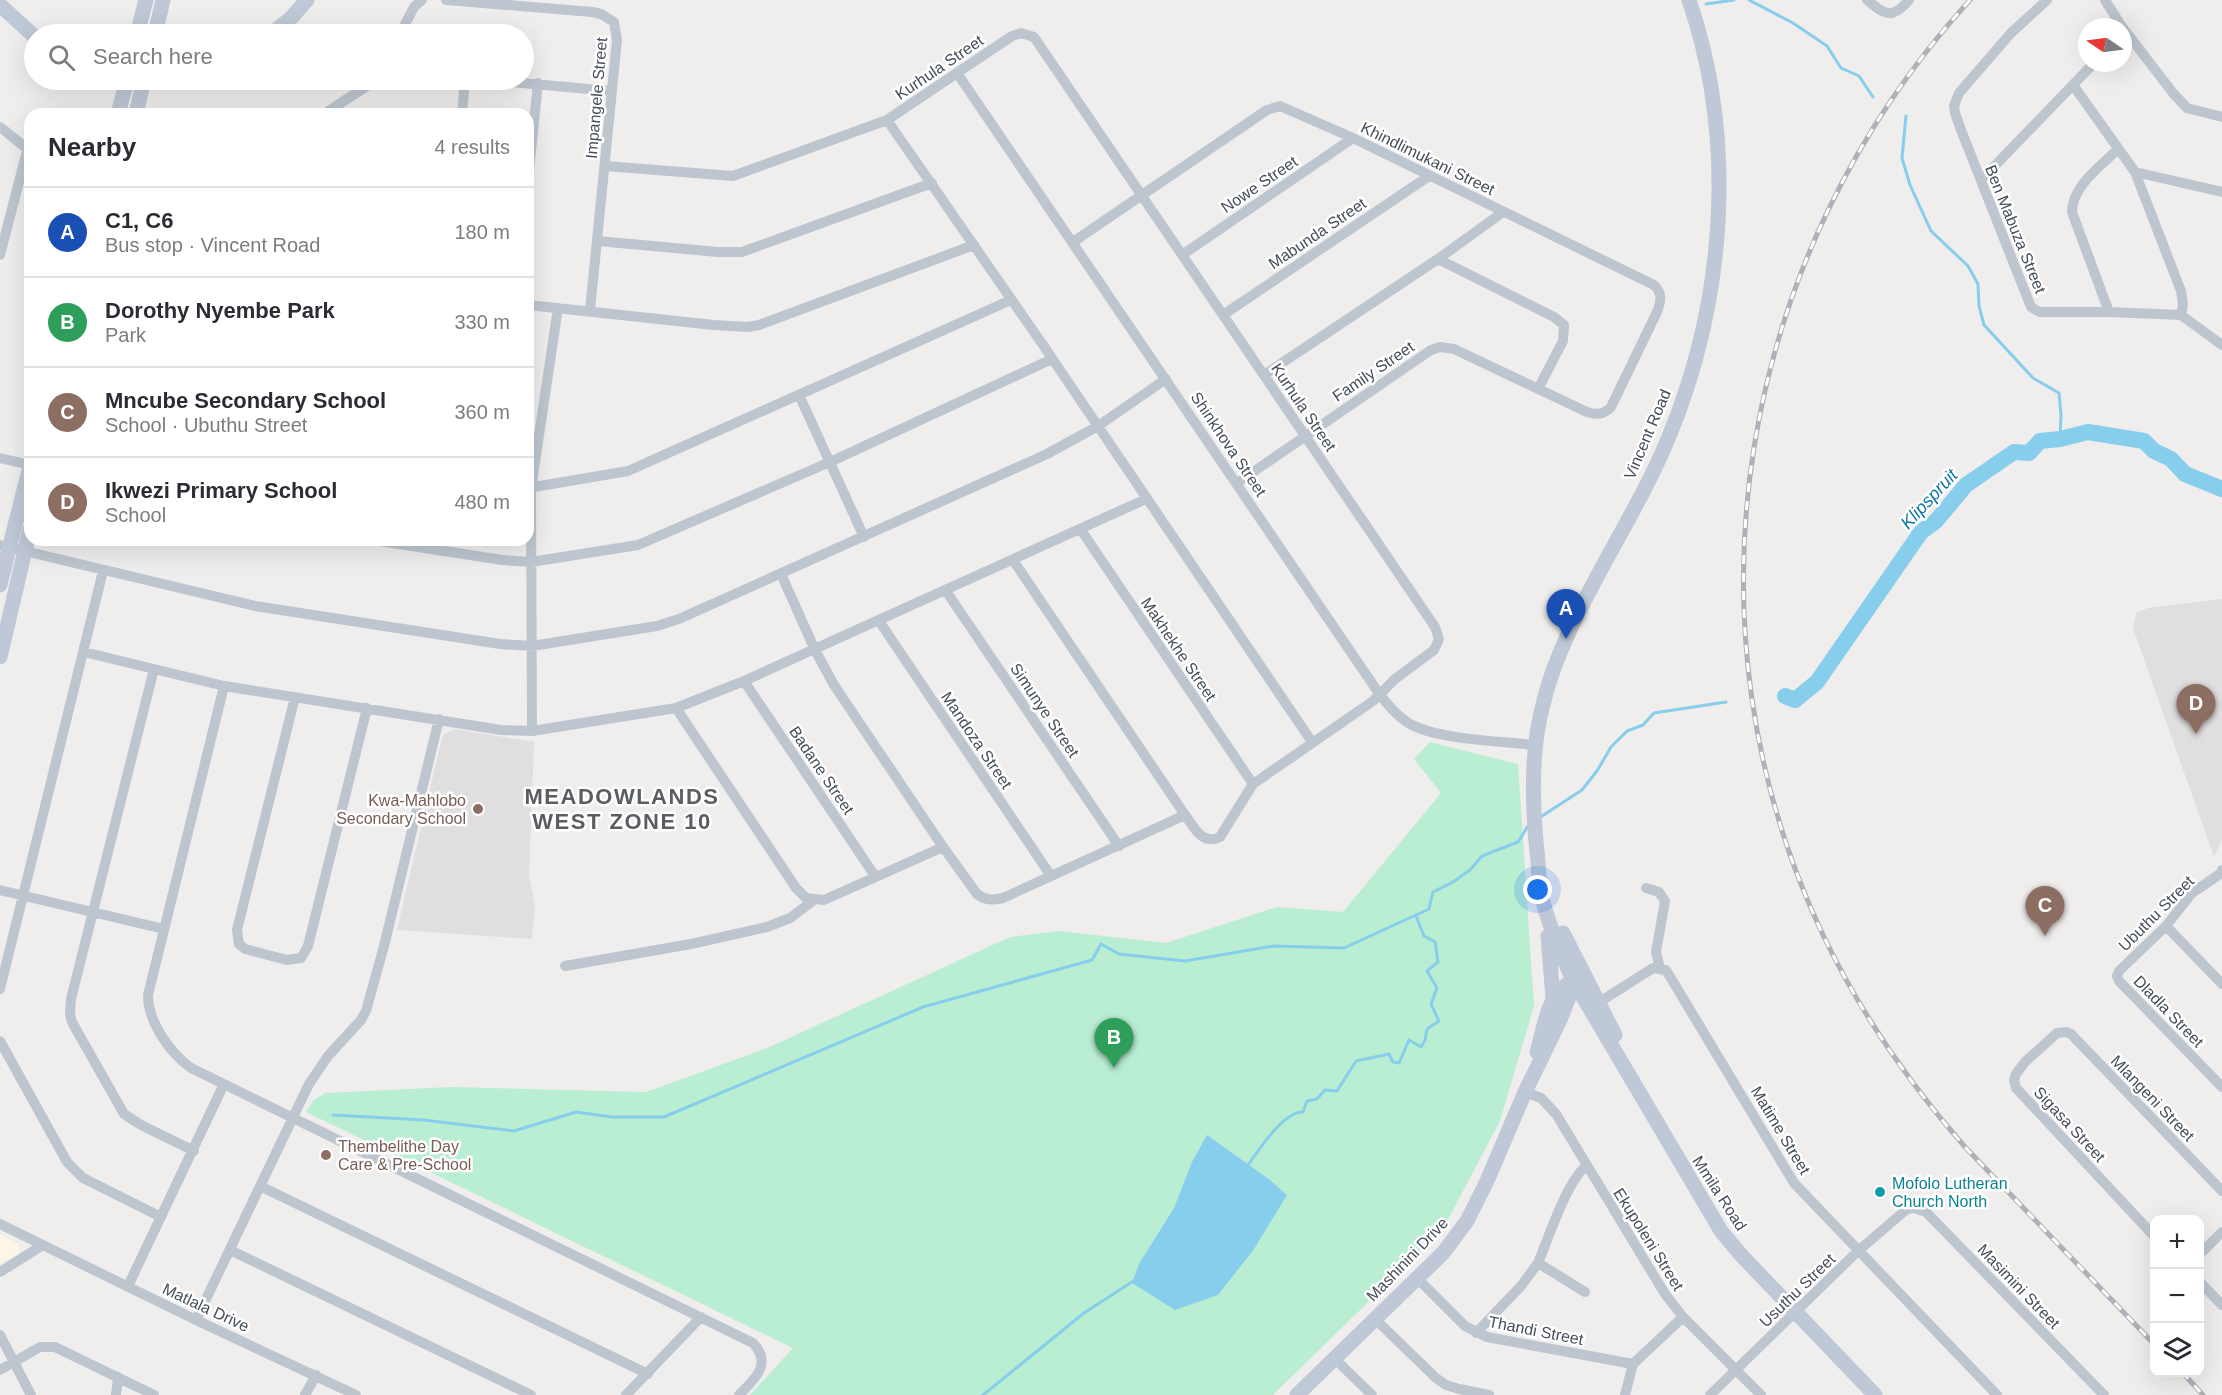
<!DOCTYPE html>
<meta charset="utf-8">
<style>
:root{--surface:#fff;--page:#f7f7f7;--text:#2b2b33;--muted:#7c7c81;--line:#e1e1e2;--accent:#185cde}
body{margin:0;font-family:Helvetica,sans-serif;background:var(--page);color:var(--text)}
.controls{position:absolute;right:18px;bottom:18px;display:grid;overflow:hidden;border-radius:12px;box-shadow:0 6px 24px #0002}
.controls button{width:54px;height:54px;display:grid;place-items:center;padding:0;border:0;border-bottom:2px solid var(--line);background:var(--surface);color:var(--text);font:30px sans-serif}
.compass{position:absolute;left:2078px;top:18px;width:54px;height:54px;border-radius:50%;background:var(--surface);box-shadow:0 6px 24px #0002;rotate:283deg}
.you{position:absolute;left:1538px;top:890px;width:21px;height:21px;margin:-15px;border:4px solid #fff;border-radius:50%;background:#1a73e8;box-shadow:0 0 0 9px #1a73e833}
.badge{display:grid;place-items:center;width:39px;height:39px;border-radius:50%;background:var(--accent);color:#fff;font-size:20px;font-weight:700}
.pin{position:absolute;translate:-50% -50px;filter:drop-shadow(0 2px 3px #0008)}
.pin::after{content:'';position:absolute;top:32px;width:21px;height:18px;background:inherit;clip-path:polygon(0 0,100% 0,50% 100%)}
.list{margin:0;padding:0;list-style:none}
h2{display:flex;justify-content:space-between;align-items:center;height:78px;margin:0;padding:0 24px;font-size:26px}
h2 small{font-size:20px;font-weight:400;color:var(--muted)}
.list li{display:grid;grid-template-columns:39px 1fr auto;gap:18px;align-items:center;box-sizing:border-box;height:90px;padding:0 24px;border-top:2px solid var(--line)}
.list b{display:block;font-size:22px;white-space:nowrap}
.list p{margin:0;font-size:20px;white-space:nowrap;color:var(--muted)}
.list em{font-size:20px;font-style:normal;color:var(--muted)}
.icon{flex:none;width:33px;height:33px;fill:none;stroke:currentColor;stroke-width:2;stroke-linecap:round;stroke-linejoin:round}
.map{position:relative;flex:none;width:2222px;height:1395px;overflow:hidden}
.search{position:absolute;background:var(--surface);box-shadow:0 6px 24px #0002;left:24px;top:24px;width:510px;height:66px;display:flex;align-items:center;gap:15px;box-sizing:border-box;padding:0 21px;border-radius:33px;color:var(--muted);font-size:22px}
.panel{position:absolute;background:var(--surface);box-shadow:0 6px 24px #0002;left:24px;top:108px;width:510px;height:438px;border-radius:18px}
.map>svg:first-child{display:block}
</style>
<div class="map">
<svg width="2222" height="1395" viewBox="0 0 2222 1395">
<rect width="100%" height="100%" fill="#f0eded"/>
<path fill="#fcf7e5" d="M0,1235L19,1244V1253L0,1263Z"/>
<path fill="#e1dedf" d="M2222,599V839L2214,857L2133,628L2136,613L2148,608Z
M455,729L534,742L529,875L535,906L532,939L397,930L441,742L444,734Z"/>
<path fill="#baeed3" d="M1430,742L1518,764L1534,1006L1500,1121L1443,1229L1273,1395H750L793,1348L306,1112L313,1101L325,1093L451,1087L646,1092L765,1049L1010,937L1058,931L1166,943L1277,907L1343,912L1441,793L1414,759Z"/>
<path fill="#87cdec" d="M1207,1135L1270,1180L1287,1195L1254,1249L1218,1295L1175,1310L1132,1283L1139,1264L1174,1208L1192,1162Z"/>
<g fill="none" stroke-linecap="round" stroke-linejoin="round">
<path stroke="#87cdec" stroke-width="3" d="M1749,0L1793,23L1827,46L1841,68L1859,76L1873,97
M1706,4L1734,0
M1906,116L1902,158L1910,185L1931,231L1968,266L1978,284L1979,306L1984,325L2033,378L2059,393L2061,415L2060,439
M1539,818L1582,790L1597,771L1611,747L1627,731L1643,725L1654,713L1726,702
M333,1115L424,1120L514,1131L576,1112L612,1117H664L923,1007L1092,960L1101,944L1119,954L1185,961L1274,946L1344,948L1429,909L1433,892L1453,882L1470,870L1482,856L1518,842L1528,826
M1246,1168C1257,1153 1283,1111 1303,1112L1307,1101L1317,1099L1325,1090L1337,1091L1356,1061L1389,1054L1393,1062L1399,1063L1409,1040L1421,1047L1425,1040L1427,1029L1439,1021L1431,1004L1437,988L1427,971L1438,962L1435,942L1424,936L1416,916
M983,1395L1084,1313L1135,1280"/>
<path stroke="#87cdec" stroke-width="16" d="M1785,696L1795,700L1817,682L1921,532L1936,521L1966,485L2014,452L2029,453L2040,441L2060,439L2088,432L2144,441L2154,451L2171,459L2185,474L2222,489"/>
<path stroke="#bdc6cf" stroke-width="10" d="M446,0L592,12L601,14L614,22L617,40L590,310
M1867,0C1885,15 1892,20 1909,0
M2047,0L2011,33L1959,93L1954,106L1955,113L1961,130L2031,307L2040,312H2109L2181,315L2222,345
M2105,0L2122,27
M2123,28L2173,93L2187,108L2222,117
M400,34L414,7L422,0
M957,73L1380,695C1389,706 1398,717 1410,724C1440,740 1499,741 1534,745
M488,80L611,91
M2073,85L2135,172L2181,291L2183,304L2181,315
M324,114L376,80
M462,114L465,80
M887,120L1043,345L1312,742
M0,127L30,151
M605,166L733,176L887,120L1012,36L1021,33L1034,37L1435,627L1439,639L1434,650L1395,679L1373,701L1253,784L1220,837C1202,846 1194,827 1185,815L1013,560
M2135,172L2222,192
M528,180L538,83
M1981,180L2094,63
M598,241L718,252H742L932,183
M1073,242L1267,110L1280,106L1353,138L1654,285C1663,294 1661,301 1657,312L1611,407C1603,415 1597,415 1587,412L1454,349L1440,347L1431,350L1237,483
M0,255L27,151
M1182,255L1353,138
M1438,259L1554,317L1564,325L1563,341L1538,389
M528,305L714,325L748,327L759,325L974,245
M2109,312L2072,212C2072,186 2101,166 2118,149
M1223,315L1429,176
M1264,375L1438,259L1503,212
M799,395L864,537
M0,458L30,465
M528,488L628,471L1011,300
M1081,530L1253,784
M373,540L502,560L531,562L638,545L830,462L1052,359
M0,545L255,606L500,644L532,646L657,626L679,619L1047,454L1098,426L1166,379
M781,574L815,650L834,685L943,847L977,894C986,901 993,900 1003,898L1185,815
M946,591L1119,846
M879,621L1051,876
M84,652L224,686L501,730L532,731L676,708L744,681L1146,499
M154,669L71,999L70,1014L72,1022L124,1114L141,1125L194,1151
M744,681L875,876
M224,686L148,995C148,1022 170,1053 191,1068L753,1343C773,1364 754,1380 739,1395
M295,697L237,930L239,944L245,949L287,960L301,958L308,946L367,708
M676,708L796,888L806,898L824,900L943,847
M532,731L531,489L558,308
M2222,870L2220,874L2192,893L2166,926L2119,971L2117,976L2119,981L2222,1087
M1646,888L1659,892L1665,901L1656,952L1660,968
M0,890L164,929
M2166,926L2222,984
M565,966L691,944L767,927L790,918L814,900
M0,989L103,571
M1598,1003L1653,968L1666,970L1794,1183L1997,1395
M0,1041L67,1162L83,1178L161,1217
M1525,1092L1541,1098L1556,1114L1665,1294L1683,1317L1761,1395
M260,1186L648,1374
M0,1224L196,1320L356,1395
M2154,1236L2016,1088L2014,1080L2016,1074L2025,1062L2057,1033L2066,1032L2071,1034L2222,1191
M230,1250L531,1395
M2200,1254L2222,1232
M1538,1263L1585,1292
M0,1272L43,1245
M1417,1278L1465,1326L1487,1337L1633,1364
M2200,1282L2222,1305
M128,1286L224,1084
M1375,1319L1436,1378L1446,1385L1459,1389L1489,1395
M196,1320L309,1084L328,1056L361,1020L366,1011L384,946L439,719
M1476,1333L1521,1286L1538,1263C1549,1237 1566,1183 1586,1166
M0,1335L31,1395
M1334,1358L1372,1395
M0,1370L40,1347H55L154,1395
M116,1395L118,1377
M305,1395L316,1375
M626,1395L701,1317
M1625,1395L1633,1364L1683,1317
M1710,1395L1858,1251L1907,1209L1914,1208L1926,1212L2104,1395"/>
<path stroke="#bfc8d6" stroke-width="15" d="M1689,0C1737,140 1725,299 1670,434C1641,506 1596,570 1565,641C1532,715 1529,773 1537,852C1539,864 1538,877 1540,888C1546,920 1560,951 1573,980L1721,1231L1741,1255L1875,1395
M0,5L34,36
M137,34L146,0
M155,34L163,0
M271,34L291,18L307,0
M118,114L127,80
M136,114L144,80
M0,585L30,466
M0,657L30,529
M1563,933L1615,1035
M1548,936L1553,999
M1537,1052C1546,1023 1545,998 1573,980L1577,981
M1297,1395L1443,1253L1467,1221L1487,1181L1525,1092L1560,1020L1571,992L1573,978"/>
<defs>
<path id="rail" d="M1970,0C1738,254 1675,625 1824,937C1861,1014 1909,1083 1965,1147L2154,1344
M2182,1372L2203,1395"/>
</defs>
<use href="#rail" stroke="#afb1b8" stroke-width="5"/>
<use href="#rail" stroke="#fff" stroke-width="3" stroke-dasharray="9" stroke-linecap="butt"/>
</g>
<g fill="#8d6e63" stroke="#fff" stroke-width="2">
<circle cx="478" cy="809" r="6"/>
<circle cx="326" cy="1155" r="6"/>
</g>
<circle fill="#0f9aa8" stroke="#fff" stroke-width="2" cx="1880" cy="1192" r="6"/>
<g text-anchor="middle" stroke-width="5" stroke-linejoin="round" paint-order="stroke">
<g font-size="16" fill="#454e5a" stroke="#fff">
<text transform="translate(939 67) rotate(-34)" y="6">Kurhula Street</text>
<text transform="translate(596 98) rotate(-85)" y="6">Impangele Street</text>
<text transform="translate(1428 158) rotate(26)" y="6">Khindlimukani Street</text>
<text transform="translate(1259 184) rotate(-34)" y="6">Nowe Street</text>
<text transform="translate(2016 229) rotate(68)" y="6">Ben Mabuza Street</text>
<text transform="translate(1317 233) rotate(-34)" y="6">Mabunda Street</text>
<text transform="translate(1373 371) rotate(-34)" y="6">Family Street</text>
<text transform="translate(1304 407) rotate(56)" y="6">Kurhula Street</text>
<text transform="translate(1647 434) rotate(-67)" y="6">Vincent Road</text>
<text transform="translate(1229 444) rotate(56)" y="6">Shinkhova Street</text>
<text transform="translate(1179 649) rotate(56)" y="6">Makhekhe Street</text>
<text transform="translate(1045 710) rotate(56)" y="6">Simunye Street</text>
<text transform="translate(977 740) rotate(56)" y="6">Mandoza Street</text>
<text transform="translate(822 770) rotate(56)" y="6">Badane Street</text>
<text transform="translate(2156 913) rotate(-45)" y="6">Ubuthu Street</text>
<text transform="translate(2169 1011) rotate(46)" y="6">Dladla Street</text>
<text transform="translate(2153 1098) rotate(46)" y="6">Mlangeni Street</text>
<text transform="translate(2070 1124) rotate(47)" y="6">Sigasa Street</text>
<text transform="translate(1781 1130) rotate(59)" y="6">Matime Street</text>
<text transform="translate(1720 1193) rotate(57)" y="6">Mmila Road</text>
<text transform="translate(1649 1239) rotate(58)" y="6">Ekupoleni Street</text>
<text transform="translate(1407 1259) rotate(-46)" y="6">Mashinini Drive</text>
<text transform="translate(2019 1286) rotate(46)" y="6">Masimini Street</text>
<text transform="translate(1797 1290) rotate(-44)" y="6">Usuthu Street</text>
<text transform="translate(206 1307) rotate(25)" y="6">Matlala Drive</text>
<text transform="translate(1536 1330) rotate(11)" y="6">Thandi Street</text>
</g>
<g font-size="16" fill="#785e54" stroke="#fff" text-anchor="end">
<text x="466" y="806">Kwa-Mahlobo<tspan x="466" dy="18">Secondary School</tspan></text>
<text x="338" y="1152" text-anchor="start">Thembelithe Day<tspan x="338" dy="18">Care &amp; Pre-School</tspan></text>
</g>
<g font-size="16" fill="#0d838f" stroke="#fff" text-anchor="start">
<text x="1892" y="1189">Mofolo Lutheran<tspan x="1892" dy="18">Church North</tspan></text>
</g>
<g font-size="18" font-style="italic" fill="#0c78a7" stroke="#fff">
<text transform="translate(1929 499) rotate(-47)" y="6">Klipspruit</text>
</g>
<g font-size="22" font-weight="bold" letter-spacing="1.5" fill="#5a5d62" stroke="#fff">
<text x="622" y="804">MEADOWLANDS<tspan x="622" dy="25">WEST ZONE 10</tspan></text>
</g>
</g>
</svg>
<div class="controls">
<button>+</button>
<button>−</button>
<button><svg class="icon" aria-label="layers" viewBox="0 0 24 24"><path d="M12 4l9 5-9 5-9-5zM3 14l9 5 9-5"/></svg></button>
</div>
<svg class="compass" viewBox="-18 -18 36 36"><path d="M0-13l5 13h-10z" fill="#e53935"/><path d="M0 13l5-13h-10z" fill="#7c7c81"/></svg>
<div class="you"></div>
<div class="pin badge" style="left:1566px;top:639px;background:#1a4fb4">A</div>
<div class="pin badge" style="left:1114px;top:1068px;background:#2e9e5b">B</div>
<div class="pin badge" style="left:2045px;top:936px;background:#8d6e63">C</div>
<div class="pin badge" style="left:2196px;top:734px;background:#8d6e63">D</div>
<div class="search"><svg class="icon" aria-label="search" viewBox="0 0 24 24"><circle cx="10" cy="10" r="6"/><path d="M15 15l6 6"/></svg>Search here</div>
<section class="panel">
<h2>Nearby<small>4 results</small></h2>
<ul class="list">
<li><span class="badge" style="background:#1a4fb4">A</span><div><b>C1, C6</b><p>Bus stop · Vincent Road</p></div><em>180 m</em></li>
<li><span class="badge" style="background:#2e9e5b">B</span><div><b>Dorothy Nyembe Park</b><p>Park</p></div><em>330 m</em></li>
<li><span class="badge" style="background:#8d6e63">C</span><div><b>Mncube Secondary School</b><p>School · Ubuthu Street</p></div><em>360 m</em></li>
<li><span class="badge" style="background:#8d6e63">D</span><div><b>Ikwezi Primary School</b><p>School</p></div><em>480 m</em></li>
</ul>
</section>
</div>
